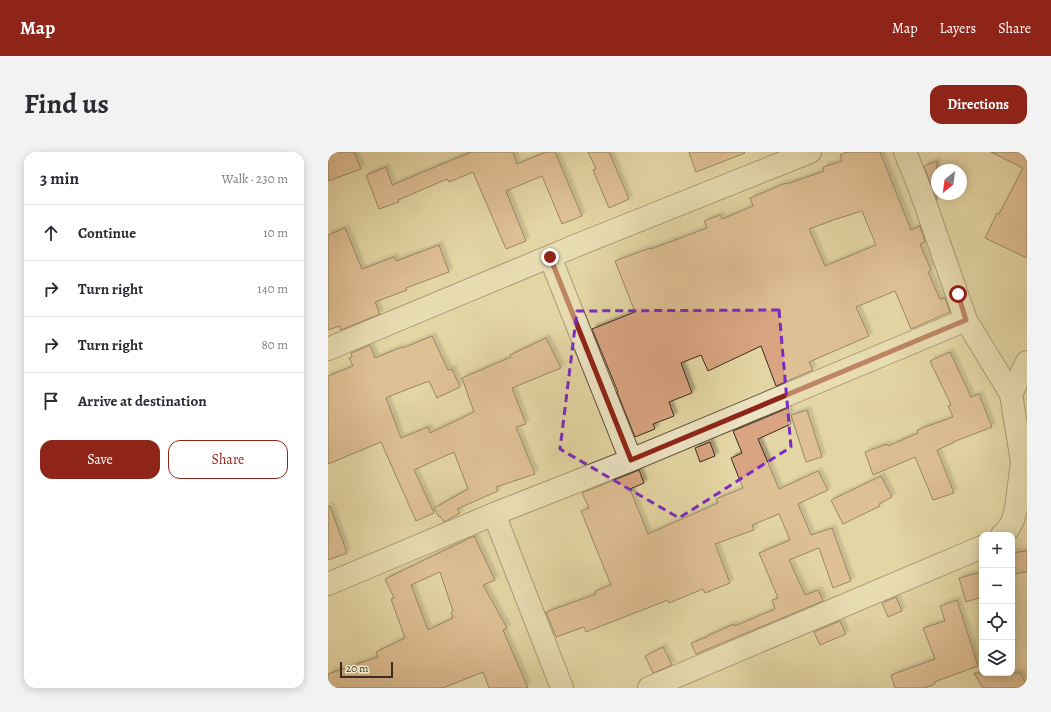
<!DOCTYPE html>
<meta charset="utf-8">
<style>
:root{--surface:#fff;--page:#f2f2f3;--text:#2b2b33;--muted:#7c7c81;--line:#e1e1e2;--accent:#8f2418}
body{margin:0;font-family:Alegreya,serif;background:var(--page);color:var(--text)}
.controls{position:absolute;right:12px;bottom:12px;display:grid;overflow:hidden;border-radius:8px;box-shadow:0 2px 10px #0003}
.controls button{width:36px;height:36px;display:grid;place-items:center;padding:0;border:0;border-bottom:1px solid var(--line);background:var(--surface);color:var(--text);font:20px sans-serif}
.compass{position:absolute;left:603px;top:12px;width:36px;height:36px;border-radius:50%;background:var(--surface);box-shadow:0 2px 10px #0003;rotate:209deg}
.scale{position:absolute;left:12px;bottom:10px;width:53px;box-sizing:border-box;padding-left:4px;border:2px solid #3b2c1f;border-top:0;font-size:11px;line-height:14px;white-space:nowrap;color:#3b2c1f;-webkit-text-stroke:3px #ede4c4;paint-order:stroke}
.stop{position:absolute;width:12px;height:12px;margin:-9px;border:3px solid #8f2418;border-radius:50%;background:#fff}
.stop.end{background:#8f2418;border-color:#fff;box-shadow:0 1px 4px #0008}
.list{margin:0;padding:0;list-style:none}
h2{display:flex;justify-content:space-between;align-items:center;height:52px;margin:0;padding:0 16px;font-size:17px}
h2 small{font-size:13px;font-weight:400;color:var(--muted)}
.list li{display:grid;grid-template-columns:26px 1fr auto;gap:12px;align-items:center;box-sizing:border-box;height:56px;padding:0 16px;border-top:1px solid var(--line)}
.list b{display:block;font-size:15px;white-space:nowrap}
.list em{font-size:13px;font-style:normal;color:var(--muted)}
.actions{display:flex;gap:8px;padding:12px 16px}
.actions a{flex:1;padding:9px 0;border:1px solid var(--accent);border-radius:12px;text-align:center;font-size:14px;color:var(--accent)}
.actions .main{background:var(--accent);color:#fff}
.icon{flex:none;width:22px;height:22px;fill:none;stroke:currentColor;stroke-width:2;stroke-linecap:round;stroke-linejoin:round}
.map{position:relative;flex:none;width:699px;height:536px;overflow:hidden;border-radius:12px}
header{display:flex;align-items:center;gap:24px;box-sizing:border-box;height:56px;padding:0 20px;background:var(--accent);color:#fff}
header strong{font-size:19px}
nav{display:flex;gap:22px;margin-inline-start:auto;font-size:14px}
.intro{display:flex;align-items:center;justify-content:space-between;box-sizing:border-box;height:96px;padding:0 24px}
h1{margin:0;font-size:28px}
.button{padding:10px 18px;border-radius:12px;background:var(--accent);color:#fff;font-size:14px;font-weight:700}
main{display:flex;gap:24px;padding:0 24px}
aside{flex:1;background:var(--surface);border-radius:12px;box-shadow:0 2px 10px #0003}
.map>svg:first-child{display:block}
</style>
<header>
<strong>Map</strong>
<nav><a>Map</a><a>Layers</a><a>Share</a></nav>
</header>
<div class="intro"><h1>Find us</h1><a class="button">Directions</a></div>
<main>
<aside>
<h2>3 min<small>Walk · 230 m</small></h2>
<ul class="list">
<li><svg class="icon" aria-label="ahead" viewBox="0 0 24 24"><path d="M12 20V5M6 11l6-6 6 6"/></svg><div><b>Continue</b></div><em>10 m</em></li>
<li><svg class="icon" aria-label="right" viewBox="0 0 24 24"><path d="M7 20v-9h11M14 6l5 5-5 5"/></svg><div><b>Turn right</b></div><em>140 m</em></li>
<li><svg class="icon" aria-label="right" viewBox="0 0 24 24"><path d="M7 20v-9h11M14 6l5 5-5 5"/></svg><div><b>Turn right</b></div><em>80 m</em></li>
<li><svg class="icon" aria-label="arrive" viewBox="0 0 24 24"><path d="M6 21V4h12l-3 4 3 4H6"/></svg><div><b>Arrive at destination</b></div></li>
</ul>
<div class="actions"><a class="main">Save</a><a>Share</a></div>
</aside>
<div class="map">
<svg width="699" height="536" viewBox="0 0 699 536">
<defs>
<filter id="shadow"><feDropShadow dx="3.5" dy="-3.5" stdDeviation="1" flood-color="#0004"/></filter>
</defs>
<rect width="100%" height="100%" fill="#e4d6a4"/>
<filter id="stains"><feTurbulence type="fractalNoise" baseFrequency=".005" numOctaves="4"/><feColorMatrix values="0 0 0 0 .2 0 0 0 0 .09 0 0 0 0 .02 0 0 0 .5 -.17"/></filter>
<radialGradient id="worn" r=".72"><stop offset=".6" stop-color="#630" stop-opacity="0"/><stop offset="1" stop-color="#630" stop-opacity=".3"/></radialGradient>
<path fill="#d9a481" stroke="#3b2c1f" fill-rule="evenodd" filter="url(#shadow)" d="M0,0H26L33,17L0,29Z
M143,0H185L189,12L218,0H227L254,64L234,72L214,24L178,39L198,89L178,97L145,20L121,30L119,27L70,48L71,50L51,57L38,23L58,15L64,33Z
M260,0H281L301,47L281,56L265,18L268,17Z
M361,0H416L417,1L368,20Z
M520,0H552L583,78L592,74L597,90L592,92L603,118L600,120L612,147L617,146L622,160L583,177L567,139L528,155L541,184L481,210L485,218L448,234L433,194L380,219L373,203L353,211L364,241L341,250L346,264L325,272L327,277L307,285L289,240H290L264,177L307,160L287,109L322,96L323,97L379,76L376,69L392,63L394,67L425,54L422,46L458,31L459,32L496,19L495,15L514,9L512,3ZM534,59L548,93L497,114L481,77L503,69H502Z
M663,0H699V106L657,86L669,61L671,62L695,16Z
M609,9V48L596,14Z
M17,76L34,117L66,105L68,109L111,93L121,120L78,136L79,138L47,150L52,162L13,178L11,174L0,178V83Z
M104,184L120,218L124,217L132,235L109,246L101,229L62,244H63L58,246L73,286L100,275L102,281L146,260L134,226L183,205L182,203L218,186L233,216L184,236L198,272L188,275L207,322L168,335L170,339L129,357L132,361L116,370L112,364L111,365L106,356L140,337L126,300L86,318L106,361L88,369L53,290L0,312V224L25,214L21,206L24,205L23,201L42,193L47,206L74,195L75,196Z
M622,200L643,245L651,242L664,275L625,290V291L609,298L626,341L605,348L587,305L545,323L537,300L559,292L560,294L590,281L589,278L625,265L620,254L623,253L602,209Z
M460,256L463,272L430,287L451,337L490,319L500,338L470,352L483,383L504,376L523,429L505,436L491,396L461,408L477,443L490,438L495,449L368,502L363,491L379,485V484L406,472L407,474L447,457L444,448L450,446L431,401L462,388L451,362L424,373L426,378L387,392L402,431L377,441L375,437L341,451L340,448L258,480L256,475L228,485L218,460L268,442L267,439L283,433L253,359L261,356L254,341L311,318L316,331L302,337L320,382L390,351L388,347L415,336L403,306L414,301L405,279Z
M479,258L494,305L478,310L463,263Z
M382,290L387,304L372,310L367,296Z
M553,324L564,345L551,352L552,354L515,372L503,348Z
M0,354H2L19,401L0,408Z
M146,384L167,428L155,433L179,476L175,478L200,536H161L155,520L115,536H3L0,528V522L50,505L48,500L77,486L63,447L66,446L57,427ZM112,420L125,459L123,460L125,466L100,478L83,433Z
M699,399V420L684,422V401Z
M654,420V445L638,450L631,426Z
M568,445L574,459L560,465L554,451Z
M629,448L650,514L606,530L607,532L596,536H567L563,523L607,507L595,476L617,469L612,454Z
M512,469L518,482L492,493L486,480Z
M335,495L344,513L325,521L317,504Z
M646,521H692L698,532L690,536H655Z"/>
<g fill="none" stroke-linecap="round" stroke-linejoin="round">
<defs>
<path id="minor" d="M577,0L592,37L638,168L683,242L694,310L688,357L685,368L680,377L674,383
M222,105L303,308
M0,197L247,94L482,0
M683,242L699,210
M166,362L234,536
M0,432L166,362L303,308L638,168
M321,536L654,395"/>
</defs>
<use href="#minor" stroke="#655640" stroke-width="24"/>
<use href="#minor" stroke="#ede4c4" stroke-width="22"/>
</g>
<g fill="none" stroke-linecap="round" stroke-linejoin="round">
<path stroke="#8f2418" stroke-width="5" d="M222,105L303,308L638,168L630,142"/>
</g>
<path d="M0 0H699V536H0ZM451,158L463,295L351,366L232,297L249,159Z" fill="#e4d6a4" fill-opacity=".55" fill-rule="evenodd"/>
<path fill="none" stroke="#7b2cbf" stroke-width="3" stroke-dasharray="8 5" stroke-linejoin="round" d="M451,158L463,295L351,366L232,297L249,159Z"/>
<rect width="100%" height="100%" filter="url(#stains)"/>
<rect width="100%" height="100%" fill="url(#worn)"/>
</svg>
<div class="controls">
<button>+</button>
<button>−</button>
<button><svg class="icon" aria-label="locate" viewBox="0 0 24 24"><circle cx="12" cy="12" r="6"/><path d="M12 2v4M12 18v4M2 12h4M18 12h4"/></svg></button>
<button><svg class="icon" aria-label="layers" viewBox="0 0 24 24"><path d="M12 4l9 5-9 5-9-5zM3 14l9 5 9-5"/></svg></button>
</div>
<svg class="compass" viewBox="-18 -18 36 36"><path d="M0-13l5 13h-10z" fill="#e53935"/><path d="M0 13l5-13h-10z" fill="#7c7c81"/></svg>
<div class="scale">20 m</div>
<div class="stop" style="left:630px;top:142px"></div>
<div class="stop end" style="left:222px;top:105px"></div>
</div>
</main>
